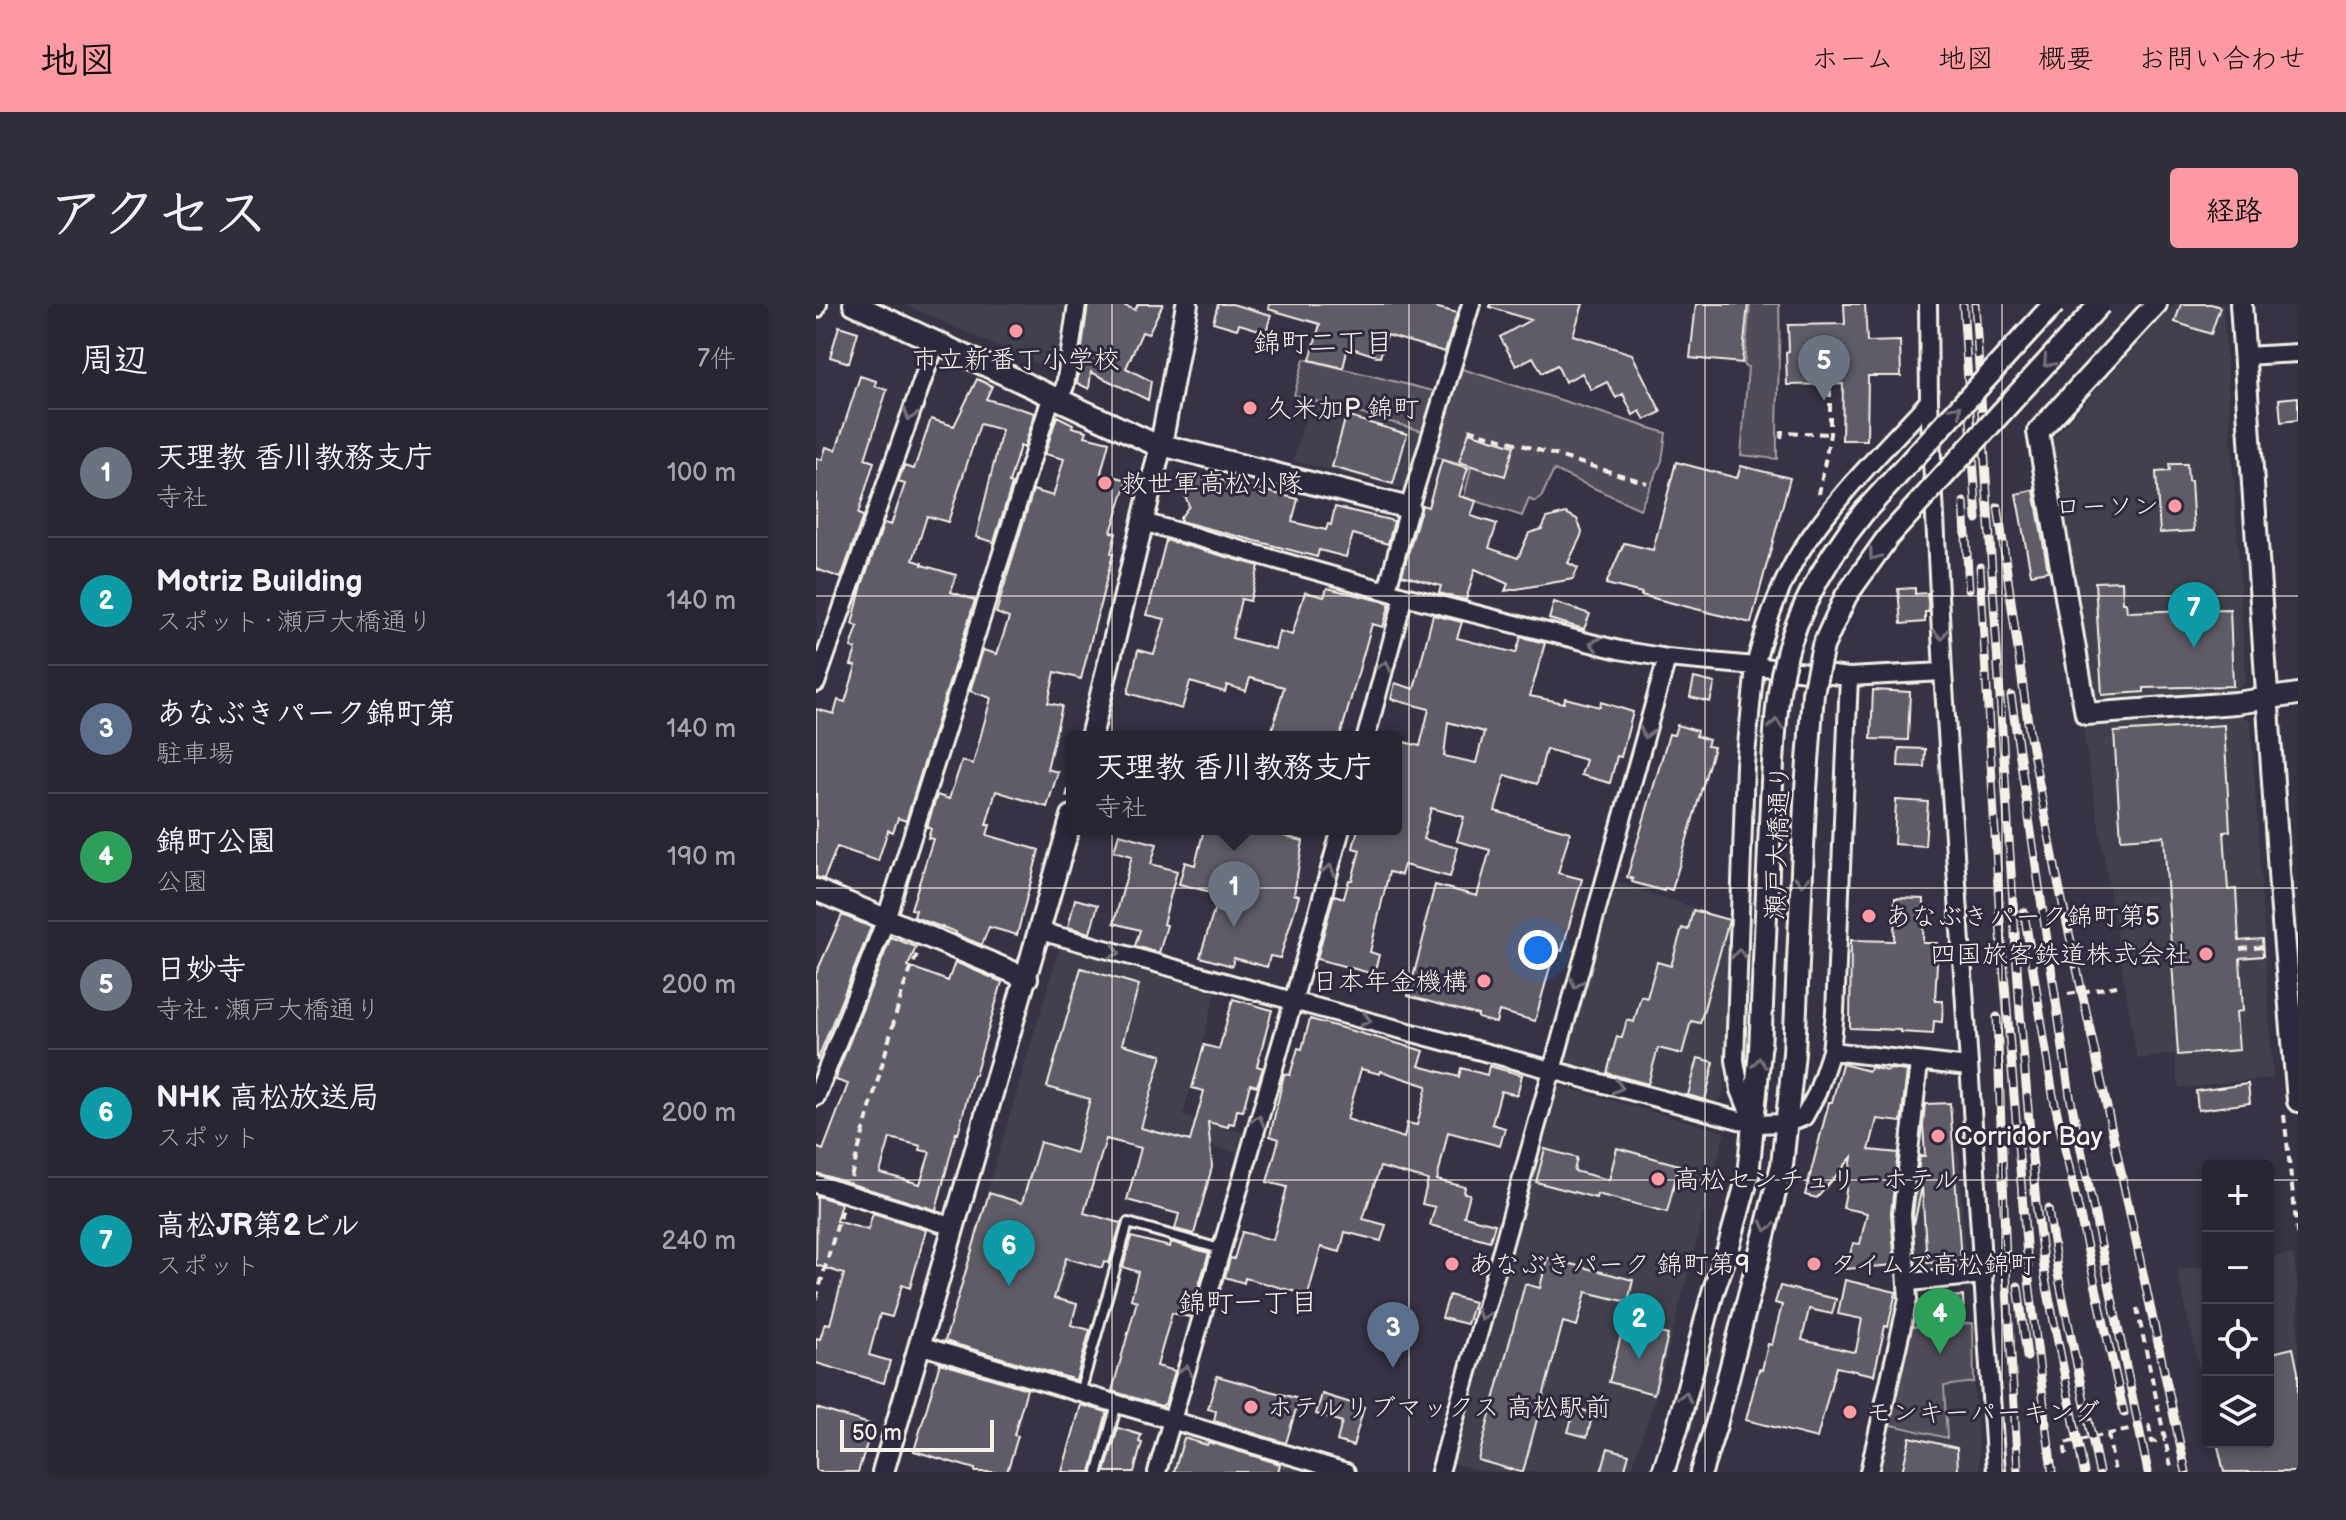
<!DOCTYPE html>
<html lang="ja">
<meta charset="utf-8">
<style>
:root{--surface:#292633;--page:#312e3b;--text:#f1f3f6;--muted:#a5a5ac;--line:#45434e;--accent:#ff9aa2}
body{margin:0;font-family:"Balsamiq Sans","Klee One",sans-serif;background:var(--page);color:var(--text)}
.controls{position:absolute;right:24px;bottom:24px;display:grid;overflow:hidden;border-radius:8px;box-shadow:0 4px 12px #0003}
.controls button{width:72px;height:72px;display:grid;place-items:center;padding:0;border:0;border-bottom:2px solid var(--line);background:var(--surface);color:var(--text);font:40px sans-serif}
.scale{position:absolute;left:24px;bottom:20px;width:154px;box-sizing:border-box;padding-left:8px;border:4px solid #f4f1e8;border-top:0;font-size:22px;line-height:28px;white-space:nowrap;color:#f4f1e8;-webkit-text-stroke:6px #2f2a3d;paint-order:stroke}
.you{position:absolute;left:722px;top:646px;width:28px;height:28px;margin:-20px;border:6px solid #fff;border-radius:50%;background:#1a73e8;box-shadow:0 0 0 12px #1a73e833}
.badge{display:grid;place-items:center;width:52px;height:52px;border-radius:50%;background:var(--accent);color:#fff;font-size:26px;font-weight:700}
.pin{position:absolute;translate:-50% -66px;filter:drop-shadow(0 2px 4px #0008)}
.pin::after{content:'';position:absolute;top:42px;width:28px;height:24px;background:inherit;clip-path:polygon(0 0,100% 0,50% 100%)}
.popup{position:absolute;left:250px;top:427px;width:336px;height:104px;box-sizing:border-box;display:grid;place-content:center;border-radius:8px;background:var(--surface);filter:drop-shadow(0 2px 6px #0005);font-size:26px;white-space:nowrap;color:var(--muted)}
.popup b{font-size:30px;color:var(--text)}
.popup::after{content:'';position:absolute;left:50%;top:100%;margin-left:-16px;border:16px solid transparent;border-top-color:var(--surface)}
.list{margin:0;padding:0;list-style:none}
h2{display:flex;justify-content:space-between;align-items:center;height:104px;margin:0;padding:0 32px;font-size:34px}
h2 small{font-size:26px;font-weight:400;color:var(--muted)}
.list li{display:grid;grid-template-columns:52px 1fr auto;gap:24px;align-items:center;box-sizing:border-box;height:128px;padding:0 32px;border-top:2px solid var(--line)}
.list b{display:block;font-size:30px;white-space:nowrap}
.list p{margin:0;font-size:26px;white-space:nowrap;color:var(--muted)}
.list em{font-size:26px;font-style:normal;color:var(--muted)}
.icon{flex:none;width:44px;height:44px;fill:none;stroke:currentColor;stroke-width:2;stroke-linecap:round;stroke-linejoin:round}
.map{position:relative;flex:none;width:1482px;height:1168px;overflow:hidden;border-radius:8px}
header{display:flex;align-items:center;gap:48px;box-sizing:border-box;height:112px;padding:0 40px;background:var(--accent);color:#111}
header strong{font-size:38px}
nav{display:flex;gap:44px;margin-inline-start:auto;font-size:28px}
.intro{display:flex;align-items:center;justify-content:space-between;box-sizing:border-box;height:192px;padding:0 48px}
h1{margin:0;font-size:56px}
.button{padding:20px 36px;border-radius:8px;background:var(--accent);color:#111;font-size:28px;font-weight:700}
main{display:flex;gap:48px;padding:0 48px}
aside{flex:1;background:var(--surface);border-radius:8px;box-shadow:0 4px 12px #0003}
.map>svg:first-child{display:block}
</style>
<header>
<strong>地図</strong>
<nav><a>ホーム</a><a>地図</a><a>概要</a><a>お問い合わせ</a></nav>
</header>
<div class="intro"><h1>アクセス</h1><a class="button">経路</a></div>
<main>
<aside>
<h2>周辺<small>7件</small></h2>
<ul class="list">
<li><span class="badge" style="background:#6b7280">1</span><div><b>天理教 香川教務支庁</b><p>寺社</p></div><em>100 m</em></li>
<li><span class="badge" style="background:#0f9aa8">2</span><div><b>Motriz Building</b><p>スポット · 瀬戸大橋通り</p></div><em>140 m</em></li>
<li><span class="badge" style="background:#5c6f8a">3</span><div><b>あなぶきパーク錦町第</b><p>駐車場</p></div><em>140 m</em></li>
<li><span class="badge" style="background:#2e9e5b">4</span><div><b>錦町公園</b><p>公園</p></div><em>190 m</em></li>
<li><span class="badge" style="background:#6b7280">5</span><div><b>日妙寺</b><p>寺社 · 瀬戸大橋通り</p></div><em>200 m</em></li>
<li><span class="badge" style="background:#0f9aa8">6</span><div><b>NHK 高松放送局</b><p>スポット</p></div><em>200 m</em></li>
<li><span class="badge" style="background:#0f9aa8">7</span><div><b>高松JR第2ビル</b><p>スポット</p></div><em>240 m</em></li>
</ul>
</aside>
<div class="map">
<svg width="1482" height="1168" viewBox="0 0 1482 1168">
<rect width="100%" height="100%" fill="#373244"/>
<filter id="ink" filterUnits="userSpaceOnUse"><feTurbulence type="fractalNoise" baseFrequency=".0125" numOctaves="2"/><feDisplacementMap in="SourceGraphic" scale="16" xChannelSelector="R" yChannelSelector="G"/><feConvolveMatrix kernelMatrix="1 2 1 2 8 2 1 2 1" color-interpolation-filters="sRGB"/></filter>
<g filter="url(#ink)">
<path fill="#433f4e" d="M88,0H257L246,72L222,61Z
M1358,0H1407L1430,377L1419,388L1289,398L1277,392L1236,135Z
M494,95L610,128L591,186L477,157Z
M1427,412L1435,417L1457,774L1363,784L1358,750L1321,755L1266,420H1342Z
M801,578L915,616L907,793L897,799L748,758Z
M244,642L400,687L367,811L429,829L423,849L296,816L220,1067L126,1039Z
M741,781L909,828L840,1092L814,1168H670L636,1159Z
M1143,848L1150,958L1145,965L1104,968L1096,963L1091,910L1098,851Z
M1477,950L1482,984V1168H1407L1400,1138H1452V954Z
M1392,962V1101L1361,966Z
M1158,1078L1164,1168H1062L1072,1120L1130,1134L1128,1081Z
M367,1130L496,1168H348L358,1134Z"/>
<path fill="#504b59" stroke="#a29ea0" stroke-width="2" d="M934,0H963C965,52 960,103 961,155L925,151L932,63L928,62Z
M488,55L621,88L610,128L478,91Z
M643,64L850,129L846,157L824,205L738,166L725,194L719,198L713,195L706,212L648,193L655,164L616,152Z
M1157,1019L1158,1078L1128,1082L1131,1134L1072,1120L1096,1023Z"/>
<path fill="#5f5c67" stroke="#f4f1e8" stroke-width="2" fill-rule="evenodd" d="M272,0H305L319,6L322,0H347L332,30L326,28L310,64L335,77L332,96L275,68L273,85L261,79Z
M402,0H416L455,11L450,28L423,20L421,25L397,18Z
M453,0H608L641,9L629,48L571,31L564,53L532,43L527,64L494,56L504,20L452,5Z
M674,0H767L757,31L816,50L845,108L829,116L824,107L817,111L807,90L800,94L791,78L775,86L766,69L749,78L741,61L726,69L717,53L700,62L684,33L714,16L674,3Z
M880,0H932L926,59L874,54Z
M1028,0H1049L1051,38L1084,37L1085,72H1052L1051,136H1026L1027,80L971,81L970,48L973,47L972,21L1029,20Z
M1365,0H1395L1404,3L1395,30L1359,18Z
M23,22L42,28L33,59L14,53Z
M44,72L60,77L59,82L71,86L49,155L58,158L42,210L47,212L25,274L0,265V154L6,156L10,143L20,146Z
M161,75L176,82L170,95L219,109L208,144L204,142L193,179L196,180L178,238L160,233L186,126L164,120L132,218L111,212L97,256L106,259V261L140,271L135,288L159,296L90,517L82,514L77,528L72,526L62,557L21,543L8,575L0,573V405L18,410L22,396L29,398L40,362L35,361L40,345L35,343L42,322L36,320L46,281L68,219L75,221L89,180L82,178L88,162L98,165L115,115L138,122Z
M1482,93V116L1465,118L1463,95Z
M241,112L257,120L256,123L271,127L269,132L293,138L285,169L312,176L295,228L300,229L295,249L297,250L265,375L239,368L232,399L246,402L231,465L242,468L231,503L180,487L170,521H174L171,531L223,546L201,631L173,623L166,641L139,630L140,628L98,613L100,606L95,605L117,535L112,534L115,525L111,523L121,491L133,495L146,457L157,460L175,394L154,387L167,346L181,350L193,314L180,309L217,186L237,192L248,155L229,150Z
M530,112L591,130L577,180L516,163Z
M653,128L698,142L689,172L643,158Z
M626,156L652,164L643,192L660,197L655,212L681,220L673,244L702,254L713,229L726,225L731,214L750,209L761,215L766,227L765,232L752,259L762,264L757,275L689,287L692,280L659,265L650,296L623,289L625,282L586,271L606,201L612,203Z
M860,158L921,174L925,162L974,174L935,319L825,291L826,289L790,280L808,239L837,246Z
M1353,160H1371L1372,177H1375L1378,227L1344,229L1340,168L1354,167Z
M378,172H388L482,195L476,218L510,226L512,220L515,221L519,203L578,217L572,240L537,230L530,253L503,246L501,253L364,217V214L373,202L368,189L369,182Z
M1218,186L1232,267L1215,270L1200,190Z
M350,236L443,262L434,297L425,295L416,334L459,345L463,327L476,331L489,288L508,293L511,284L574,299L567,323L556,320L524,433H454L468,383L434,374L430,387L411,381L409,388L374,378L366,405L312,389L322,346L338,350L349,315L331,311Z
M1306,277L1307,299H1310L1311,308L1414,305L1417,382L1328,384V388L1286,391L1279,278Z
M1099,284V290L1111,289L1113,308H1109V318L1085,320L1082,285Z
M738,298L774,310L768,325L733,315Z
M617,311L646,318L641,334L700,349L705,333L729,339L714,392L748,399L749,394L784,403L785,398L817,408L805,453L801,452L794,479L765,471L770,456L730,445L721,480L689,471L679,507L754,528L742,569L766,575L746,647L739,645L719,717L683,707L680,719L662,714V711L592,692L610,624L608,623L619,581L661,592L674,546L641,537L648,513L615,504L607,535L642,544L634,573L588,561L585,571L573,568L554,648L563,651L558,670L501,655L518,591L528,594L533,576H536L544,546L537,544L542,525H580V436L604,442L613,405L575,395L579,379L598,385ZM632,418L668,428L660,459L628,452Z
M878,374L899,379L894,398L874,393Z
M1057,386L1094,388L1092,436L1055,435Z
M861,421L881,427L880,432L893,436L891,442L898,443L856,586L849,584L848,587L816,578L817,575L811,573L853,430L858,431Z
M1408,421L1414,527L1408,528L1412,586L1420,585L1423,637L1446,635L1447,652L1424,654L1427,707L1420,708L1423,746L1362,751L1348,532L1305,535L1298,428Z
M1083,444L1109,445L1108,463L1082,462Z
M1080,496L1112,498L1109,542L1078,540Z
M388,525H469L468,532L487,537L478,590L483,592L464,654L454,652L451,663L418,654L416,662L384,653L403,590L363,580L369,558L379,561Z
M303,530L341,540L335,560L361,567L347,620L351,621L343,649L319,642L324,626L298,619L316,552L298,547Z
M1079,594L1108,595L1107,639H1122L1119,697H1127L1126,718L1118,717L1117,730L1084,728V726L1034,724L1035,636L1078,637Z
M259,595L282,601L274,629L252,623Z
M877,606L913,616L884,719L875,717L866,750L842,744L832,780L791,769L801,732L806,734L811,716L818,718L825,692L831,694L841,658L855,662L866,624L872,626Z
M26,611L55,623L1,757L0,670Z
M75,633L100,643L92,662L132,677L139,658L186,678L159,771H157L142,830L140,829L120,906L0,869V843L7,846L32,780L20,776L22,767ZM74,834L105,842L104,846L114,848L104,880L64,869Z
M265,664L323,681L306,740L346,751L325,824L374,837L388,787L376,784L388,741L403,745L417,695L456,706L441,762L447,764L441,782L434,780L427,807L421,806L418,820L413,819L412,823L392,818L396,863L378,930L359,925L363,910L311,896L325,844L290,835L268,909L305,919L293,959L288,958L286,964L250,954L238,994L261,1000L255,1021L274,1026L260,1076L129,1037L173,889L206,899L224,838L260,849L274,795L231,783Z
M494,715L608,747L603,762L643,773L645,764L671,771L673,762L706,771L701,791L685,787L676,820L689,824L684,842L632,828L621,876L649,883L648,889L654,890L648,912L679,920L674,937L614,921L619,903L606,900L612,876L564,863L547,915L570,921L565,937L529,928L524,948L505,943L492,991L429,974L428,979L409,973L414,954L418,955L426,928L457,936L471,883L451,878L463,835L454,832L468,770L474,771L482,744L486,745ZM545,765L564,770L565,767L611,782L601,821L591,819L588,834L531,815Z
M882,754L898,758L889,796L872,791Z
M1026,760L1053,767L1054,763L1072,767L1073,765L1091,767L1085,818L1061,815L1053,846L1082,849L1075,909L1079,961L1030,965L1037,939L1044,940L1051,909L1027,904L1036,853L1001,894L989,891L1013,798H1016Z
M1432,780L1434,799L1382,806L1380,787Z
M1134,799L1145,957L1111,959L1106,883L1098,920L1097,910L1104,852H1109L1107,821L1109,800Z
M801,844L863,861L851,908L781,890L780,894L720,878L729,845L761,854L758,867L793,876Z
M1,892L25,899L20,917L52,926L57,909L110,926L94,984L86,981L76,1013L64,1010L53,1051L74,1057L68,1079L0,1059V1034L4,1035L9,1019L14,1020L28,970L0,961Z
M315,933L354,943L355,938L393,949L373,1013L356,1009L341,1062L359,1067L349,1100L345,1102L296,1087L321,997L315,995L322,968L307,963Z
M731,954L817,976L812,998L770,988L761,1022L747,1018L707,1168H704L662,1156L709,980L724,984Z
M1029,976L1080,988L1072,1023L1069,1022L1058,1071L1020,1063L1001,1134L930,1116L943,1065L946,1066L952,1040L956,1041L966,1001L959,999L964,982L1020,995L1016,1010L993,1005L986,1036L1037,1048L1040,1047L1046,1015L1022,1010Z
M633,991L658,998L651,1020L626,1014Z
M1147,992L1148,1015L1114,1017L1113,994Z
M808,1020L852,1031L838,1090L793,1078Z
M1477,1044L1482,1068V1168H1408L1401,1138H1452V1050Z
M124,1059L211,1085L198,1131L202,1132L191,1168H159V1165L98,1147Z
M401,1072L483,1095L470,1139L398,1117L400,1107L392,1105Z
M506,1090L548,1103L537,1142L521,1137L526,1118L500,1110Z
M265,1101L291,1108L275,1168H246Z
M0,1104L57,1121L42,1168H0Z
M759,1104L777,1109L771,1133L752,1128Z
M302,1124L325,1131L323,1138L326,1139L318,1168H289Z
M1094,1133L1141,1144L1142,1168H1086Z
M368,1134L391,1141L392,1138L464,1160L462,1168H358Z
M792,1144L813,1150L808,1168H785Z"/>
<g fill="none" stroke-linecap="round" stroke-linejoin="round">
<defs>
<path id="service" d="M264,1089L312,919L404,945
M282,1168L301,1100"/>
<path id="minor" d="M1112,0L1113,97L1127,368
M0,5L2,0
M1429,52L1482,49
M243,95L249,82L261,0
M1113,97C1068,146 1011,201 978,258C960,291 948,326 939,362L1033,373L1127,368L1180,1168
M327,218L588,292L803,346L851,354L939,362L929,461L919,756L924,786L937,818
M571,286L593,204L655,0
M0,379L120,38
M550,433L588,292
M224,627L477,697L938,820L971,819L988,813L1001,789L1015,747L1152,763
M1015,747L1019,708L1033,373
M0,793L70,615L236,91
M0,880L138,923
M1093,978L1168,971
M103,1041L530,1168
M341,1168L475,705L525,525
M624,1168L851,354
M1053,1168L1092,995L1086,910L1103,759"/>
<path id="tertiary" d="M38,0L334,138L593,204
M1340,0L1222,128L1270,410L1420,399L1482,390
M1425,0L1464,583L1482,797
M275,433L345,141L371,0
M0,586L211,674
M67,1168L256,512
M847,1168L861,1125L897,988L912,945L932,872L944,746L955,498
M885,1168L900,1121L966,861L978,749L989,499"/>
</defs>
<use href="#service" stroke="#f4f1e8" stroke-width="14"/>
<use href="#minor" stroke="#f4f1e8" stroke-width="22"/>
<use href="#tertiary" stroke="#f4f1e8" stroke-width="26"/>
<path stroke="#f4f1e8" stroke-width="4" stroke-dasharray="8 6" stroke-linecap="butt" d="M653,125L831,179
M965,134L966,128L1014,130
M1003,190L1014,130V86
M251,493L256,473
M1424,645L1449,643
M1252,690L1301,682
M1468,811L1482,936
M35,873L87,685L102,648
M0,995L26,905
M1321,1004L1356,1168
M1292,1130L1299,1168
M1250,1151L1248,1139L1333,1122L1336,1138L1349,1136"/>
<use href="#service" stroke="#2f2a3d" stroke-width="8"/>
<use href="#minor" stroke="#2f2a3d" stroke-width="16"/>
<use href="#tertiary" stroke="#2f2a3d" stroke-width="20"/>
<defs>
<path id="rail" d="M1147,0L1161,215
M1159,0L1204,709L1220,900L1229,973L1268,1168
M1148,198L1153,285
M1182,203L1214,433L1241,573L1370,1168
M1164,263L1184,618L1213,976L1236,1168
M1195,392L1254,792L1332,1168
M1208,608L1237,791L1308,1109
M1181,713L1191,984L1202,1168
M1232,905L1242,970L1283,1168
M1202,982L1211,1053"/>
</defs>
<use href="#rail" stroke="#f4f1e8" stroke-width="9"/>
<use href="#rail" stroke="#2f2a3d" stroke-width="6" stroke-dasharray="18" stroke-linecap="butt"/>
<defs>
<path id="tertiary-bridge" d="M955,498C957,462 958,424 963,388C972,320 1005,261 1048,208L1238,0
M989,499L997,389L1007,342L1030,292L1072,233L1284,0"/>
</defs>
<use href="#tertiary-bridge" stroke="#f4f1e8" stroke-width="26" stroke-linecap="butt"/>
<use href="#tertiary-bridge" stroke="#2f2a3d" stroke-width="20"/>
</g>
<defs><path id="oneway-chevron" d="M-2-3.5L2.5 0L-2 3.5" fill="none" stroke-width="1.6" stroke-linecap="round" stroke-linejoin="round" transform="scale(2)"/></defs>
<g stroke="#747079">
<use href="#oneway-chevron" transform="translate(1232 58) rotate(132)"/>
<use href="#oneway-chevron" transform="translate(1141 106) rotate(-48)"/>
<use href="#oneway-chevron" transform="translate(94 111) rotate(109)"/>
<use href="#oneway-chevron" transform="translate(1058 251) rotate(127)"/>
<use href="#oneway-chevron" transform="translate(1125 330) rotate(87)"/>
<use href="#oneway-chevron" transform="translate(779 340) rotate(-166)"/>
<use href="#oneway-chevron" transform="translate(569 362) rotate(-75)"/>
<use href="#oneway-chevron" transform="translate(960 420) rotate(-85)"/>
<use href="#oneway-chevron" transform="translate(830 429) rotate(106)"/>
<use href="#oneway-chevron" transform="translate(513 566) rotate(-75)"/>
<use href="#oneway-chevron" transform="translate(986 577) rotate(92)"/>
<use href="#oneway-chevron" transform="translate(299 648) rotate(15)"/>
<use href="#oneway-chevron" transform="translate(923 650) rotate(-88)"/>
<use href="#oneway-chevron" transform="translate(760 679) rotate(106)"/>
<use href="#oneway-chevron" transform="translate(550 716) rotate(15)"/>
<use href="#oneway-chevron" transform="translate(943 759) rotate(-86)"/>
<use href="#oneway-chevron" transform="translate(802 783) rotate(15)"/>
<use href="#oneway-chevron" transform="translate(442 816) rotate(-74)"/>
<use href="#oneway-chevron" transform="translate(951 922) rotate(104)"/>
<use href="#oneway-chevron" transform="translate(667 1011) rotate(106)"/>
<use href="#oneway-chevron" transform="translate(370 1066) rotate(-74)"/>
<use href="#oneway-chevron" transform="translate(869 1093) rotate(-75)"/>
</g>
</g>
<path fill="none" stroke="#f4f1e8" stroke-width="2" stroke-opacity="0.55" d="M296,0V1168M593,0V1168M889,0V1168M1186,0V1168M0,292H1482M0,584H1482M0,876H1392M1452,876H1482"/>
<g fill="#ff9aa2" stroke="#2f2a3d" stroke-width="3">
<circle cx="200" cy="27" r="8"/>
<circle cx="434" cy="104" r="8"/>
<circle cx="289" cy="179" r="8"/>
<circle cx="1359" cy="202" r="8"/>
<circle cx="1053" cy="612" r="8"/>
<circle cx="1390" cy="650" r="8"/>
<circle cx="668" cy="677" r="8"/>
<circle cx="1122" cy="832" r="8"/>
<circle cx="842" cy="875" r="8"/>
<circle cx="636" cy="960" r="8"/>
<circle cx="998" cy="960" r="8"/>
<circle cx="435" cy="1103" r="8"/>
<circle cx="1034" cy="1108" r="8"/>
</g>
<g text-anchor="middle" stroke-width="6" stroke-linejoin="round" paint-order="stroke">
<g font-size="26" fill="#f4f1e8" stroke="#2f2a3d" text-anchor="start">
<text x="200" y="64" text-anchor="middle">市立新番丁小学校</text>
<text x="450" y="113">久米加P 錦町</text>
<text x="305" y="188">救世軍高松小隊</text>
<text x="1343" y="211" text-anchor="end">ローソン</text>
<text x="1069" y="621">あなぶきパーク錦町第5</text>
<text x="1374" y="659" text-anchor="end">四国旅客鉄道株式会社</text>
<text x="652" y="686" text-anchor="end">日本年金機構</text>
<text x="1138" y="841">Corridor Bay</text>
<text x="858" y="884">高松センチュリーホテル</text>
<text x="652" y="969">あなぶきパーク 錦町第9</text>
<text x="1014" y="969">タイムズ高松錦町</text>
<text x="451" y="1112">ホテルリブマックス 高松駅前</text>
<text x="1050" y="1117">モンキーパーキング</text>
</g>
<g font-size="26" fill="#f4f1e8" stroke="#2f2a3d">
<text transform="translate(961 538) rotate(-88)" y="9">瀬戸大橋通り</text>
</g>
<g font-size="28" fill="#f4f1e8" stroke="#2f2a3d">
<text x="507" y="48">錦町二丁目</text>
<text x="432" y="1008">錦町一丁目</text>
</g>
</g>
</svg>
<div class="controls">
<button>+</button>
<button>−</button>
<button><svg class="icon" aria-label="locate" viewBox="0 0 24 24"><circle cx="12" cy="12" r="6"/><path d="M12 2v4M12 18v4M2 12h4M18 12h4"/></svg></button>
<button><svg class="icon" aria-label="layers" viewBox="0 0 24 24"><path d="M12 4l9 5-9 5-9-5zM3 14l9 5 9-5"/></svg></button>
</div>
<div class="scale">50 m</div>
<div class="you"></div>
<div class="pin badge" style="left:418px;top:623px;background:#6b7280">1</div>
<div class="popup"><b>天理教 香川教務支庁</b>寺社</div>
<div class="pin badge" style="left:823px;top:1055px;background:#0f9aa8">2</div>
<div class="pin badge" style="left:577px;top:1064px;background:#5c6f8a">3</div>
<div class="pin badge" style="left:1124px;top:1050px;background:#2e9e5b">4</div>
<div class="pin badge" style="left:1008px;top:97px;background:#6b7280">5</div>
<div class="pin badge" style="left:193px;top:982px;background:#0f9aa8">6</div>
<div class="pin badge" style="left:1378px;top:344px;background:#0f9aa8">7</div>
</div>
</main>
